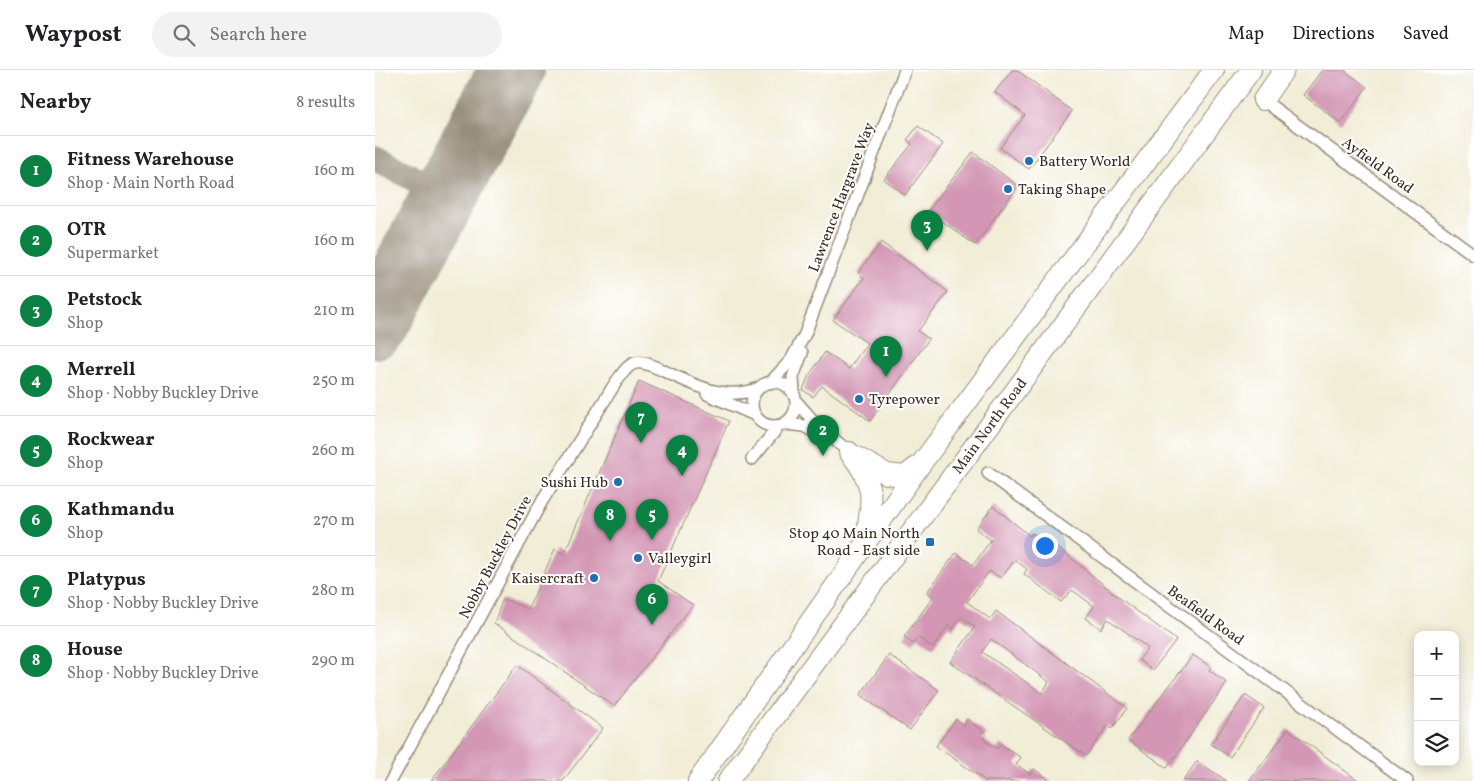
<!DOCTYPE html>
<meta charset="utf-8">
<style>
:root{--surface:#fff;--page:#f2f2f2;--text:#202124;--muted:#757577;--line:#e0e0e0;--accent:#0b8043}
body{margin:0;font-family:Vollkorn,serif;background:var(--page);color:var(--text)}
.controls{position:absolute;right:15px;bottom:15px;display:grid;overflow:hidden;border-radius:10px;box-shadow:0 2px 12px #0003}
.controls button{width:45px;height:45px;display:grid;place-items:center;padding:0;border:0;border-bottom:1px solid var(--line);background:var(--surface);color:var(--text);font:25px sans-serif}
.you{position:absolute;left:669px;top:475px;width:18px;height:18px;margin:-12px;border:4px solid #fff;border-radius:50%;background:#1a73e8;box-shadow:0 0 0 8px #1a73e833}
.badge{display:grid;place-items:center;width:32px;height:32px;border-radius:50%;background:var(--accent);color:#fff;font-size:16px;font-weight:700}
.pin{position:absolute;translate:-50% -41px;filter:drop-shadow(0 1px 2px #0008)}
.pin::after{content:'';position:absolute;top:26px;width:18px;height:15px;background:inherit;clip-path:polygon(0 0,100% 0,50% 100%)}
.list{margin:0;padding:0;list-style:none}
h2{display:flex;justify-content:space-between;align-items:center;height:65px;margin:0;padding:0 20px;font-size:21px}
h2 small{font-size:16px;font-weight:400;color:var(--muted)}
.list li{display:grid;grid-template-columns:32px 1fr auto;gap:15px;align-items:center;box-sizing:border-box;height:70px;padding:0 20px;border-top:1px solid var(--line)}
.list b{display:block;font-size:19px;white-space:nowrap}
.list p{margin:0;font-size:16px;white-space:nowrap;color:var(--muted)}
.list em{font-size:16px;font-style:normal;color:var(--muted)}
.icon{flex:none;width:28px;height:28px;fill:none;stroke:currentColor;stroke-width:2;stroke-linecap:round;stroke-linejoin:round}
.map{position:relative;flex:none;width:1099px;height:711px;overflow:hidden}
header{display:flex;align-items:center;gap:30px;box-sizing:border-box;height:70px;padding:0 25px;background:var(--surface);border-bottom:1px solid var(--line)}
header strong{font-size:24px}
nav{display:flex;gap:28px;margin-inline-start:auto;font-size:18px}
.search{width:350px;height:45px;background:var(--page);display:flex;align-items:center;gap:12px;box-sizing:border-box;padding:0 18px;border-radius:28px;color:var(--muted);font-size:19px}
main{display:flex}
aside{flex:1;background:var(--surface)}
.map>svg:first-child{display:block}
</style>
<header>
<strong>Waypost</strong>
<div class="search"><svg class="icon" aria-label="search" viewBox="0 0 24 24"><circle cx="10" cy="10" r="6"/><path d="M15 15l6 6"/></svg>Search here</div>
<nav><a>Map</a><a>Directions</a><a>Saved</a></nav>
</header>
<main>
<aside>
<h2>Nearby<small>8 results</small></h2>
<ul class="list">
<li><span class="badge">1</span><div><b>Fitness Warehouse</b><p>Shop · Main North Road</p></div><em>160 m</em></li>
<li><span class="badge">2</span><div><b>OTR</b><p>Supermarket</p></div><em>160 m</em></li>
<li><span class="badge">3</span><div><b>Petstock</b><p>Shop</p></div><em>210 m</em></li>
<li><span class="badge">4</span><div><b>Merrell</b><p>Shop · Nobby Buckley Drive</p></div><em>250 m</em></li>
<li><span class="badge">5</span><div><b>Rockwear</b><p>Shop</p></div><em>260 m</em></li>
<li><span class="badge">6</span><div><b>Kathmandu</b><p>Shop</p></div><em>270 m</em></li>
<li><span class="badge">7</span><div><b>Platypus</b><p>Shop · Nobby Buckley Drive</p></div><em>280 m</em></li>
<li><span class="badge">8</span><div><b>House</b><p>Shop · Nobby Buckley Drive</p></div><em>290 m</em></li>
</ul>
</aside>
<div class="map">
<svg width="1099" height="711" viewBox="0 0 1099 711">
<rect width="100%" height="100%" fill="#fff"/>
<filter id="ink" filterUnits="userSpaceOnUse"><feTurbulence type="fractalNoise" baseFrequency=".02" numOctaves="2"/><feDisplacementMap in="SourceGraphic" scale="10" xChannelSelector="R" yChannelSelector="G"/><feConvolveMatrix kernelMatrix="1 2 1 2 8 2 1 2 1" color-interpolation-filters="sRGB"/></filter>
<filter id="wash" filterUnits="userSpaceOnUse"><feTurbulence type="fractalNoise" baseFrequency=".0096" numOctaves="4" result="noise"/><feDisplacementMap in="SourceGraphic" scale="20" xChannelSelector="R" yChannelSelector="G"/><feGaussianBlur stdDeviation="1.12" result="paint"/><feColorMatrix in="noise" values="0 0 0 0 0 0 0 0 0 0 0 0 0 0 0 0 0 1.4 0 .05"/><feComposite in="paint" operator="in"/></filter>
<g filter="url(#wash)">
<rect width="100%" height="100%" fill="#f1edd7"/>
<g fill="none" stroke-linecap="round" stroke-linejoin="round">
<path stroke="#968c7a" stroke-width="26" d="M0,88L70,125"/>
<path stroke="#968c7a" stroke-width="66" d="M0,256L137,0"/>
</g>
<g id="blocks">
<path fill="#d396b4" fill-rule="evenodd" d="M637,0H642L697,41L654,99L625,78L650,45L620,22Z
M947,0H969L992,17L966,53L928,25Z
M543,56L568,74L530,125L509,109L537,74L532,70Z
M598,82L643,116L600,175L553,141Z
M506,172L573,222L543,261L554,269L495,351L447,316L438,327L428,320L433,307L450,282L474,299L492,273L458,250L489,208L483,203Z
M264,311L354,351L283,511L318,535L239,636L119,553L128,529L153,539L180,479L189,484Z
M618,436L655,466L657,463L662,466L663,465L689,482L747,530L801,570L778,600L764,590L773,578L733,549L726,559L711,548L719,536L697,520L686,532L649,504L652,499L640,490L626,508L614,501L592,532L615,549L621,541L752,638L737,659L733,655L711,686L575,592L600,557L586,547L578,559L573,556L558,578L543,567L538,574L529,567L558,527L552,522L581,483L598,495L616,470L601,459ZM616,569L674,612L667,623L607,582Z
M514,585L564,620L535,660L485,625Z
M818,585L836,597L834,600L852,613L792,698L753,670Z
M142,595L228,658L188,711H56Z
M870,625L889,638L855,687L836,674Z
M581,649L589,655L592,649L612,664L608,669L622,679L626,674L646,688L641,694L655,704L659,699L676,711H611L561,676Z
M913,659L984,711H874Z
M822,691L852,711H808Z"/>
</g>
</g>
<g filter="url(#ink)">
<use href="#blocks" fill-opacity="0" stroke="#968c7a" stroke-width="1"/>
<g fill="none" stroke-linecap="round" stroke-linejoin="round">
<defs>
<path id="street" d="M888,30L1099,185
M377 334a22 22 0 1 1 44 0a22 22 0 1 1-44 0Z
M395,313L416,290L430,264L530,0
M332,324L380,345
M419,325L418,307L427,283
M421,331L441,354L474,382
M409,354L430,356L448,367
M377,389L404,356
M613,403L1032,711
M16,711L167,431L241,312C246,306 252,295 260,293C270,291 280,297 289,301C319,315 351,332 384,318"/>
<g id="highway">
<path d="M888,30L909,0"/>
<path d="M474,382C500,412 498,429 491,467"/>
<path d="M480,386L512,404L530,406L544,395"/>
<path d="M323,711L546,394L839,0"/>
<path id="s1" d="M353,711L876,0"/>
</g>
</defs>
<use href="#street" stroke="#968c7a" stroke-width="14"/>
<use href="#highway" stroke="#968c7a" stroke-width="22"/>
<use href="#street" stroke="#fff" stroke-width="11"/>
<use href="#highway" stroke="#fff" stroke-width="20"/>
</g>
</g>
<g fill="#1f6fb2" stroke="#fff" stroke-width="2">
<circle cx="654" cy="91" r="5"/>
<circle cx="633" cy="119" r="5"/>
<circle cx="484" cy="329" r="5"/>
<circle cx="243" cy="412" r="5"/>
<rect x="550" y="467" width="10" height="10" rx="2.5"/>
<circle cx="263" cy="488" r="5"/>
<circle cx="219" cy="508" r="5"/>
</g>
<g text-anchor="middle" stroke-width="4" stroke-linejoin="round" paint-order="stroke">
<g font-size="15" fill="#3b2a1e" stroke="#fff" text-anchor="start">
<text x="664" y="96">Battery World</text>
<text x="643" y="124">Taking Shape</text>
<text x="494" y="334">Tyrepower</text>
<text x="233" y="417" text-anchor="end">Sushi Hub</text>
<text x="545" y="468" text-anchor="end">Stop 40 Main North<tspan x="545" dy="17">Road - East side</tspan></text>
<text x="273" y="493">Valleygirl</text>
<text x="209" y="513" text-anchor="end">Kaisercraft</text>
</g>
<g font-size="15" fill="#3b2a1e" stroke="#fff">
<text transform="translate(1003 95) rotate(36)" y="5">Ayfield Road</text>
<text transform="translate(466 127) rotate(-69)" y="5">Lawrence Hargrave Way</text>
<text dy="5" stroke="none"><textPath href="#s1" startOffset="441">Main North Road</textPath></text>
<text transform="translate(120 487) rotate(-62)" y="5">Nobby Buckley Drive</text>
<text transform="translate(831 545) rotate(36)" y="5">Beafield Road</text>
</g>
</g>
</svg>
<div class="controls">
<button>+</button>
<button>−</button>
<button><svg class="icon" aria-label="layers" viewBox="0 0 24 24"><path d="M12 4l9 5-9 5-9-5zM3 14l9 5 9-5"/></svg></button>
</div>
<div class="you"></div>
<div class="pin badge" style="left:511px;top:307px">1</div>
<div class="pin badge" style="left:448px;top:386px">2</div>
<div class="pin badge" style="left:552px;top:181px">3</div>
<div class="pin badge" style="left:307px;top:406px">4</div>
<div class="pin badge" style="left:277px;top:470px">5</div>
<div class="pin badge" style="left:277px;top:555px">6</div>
<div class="pin badge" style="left:266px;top:373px">7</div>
<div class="pin badge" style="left:235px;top:471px">8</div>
</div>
</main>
